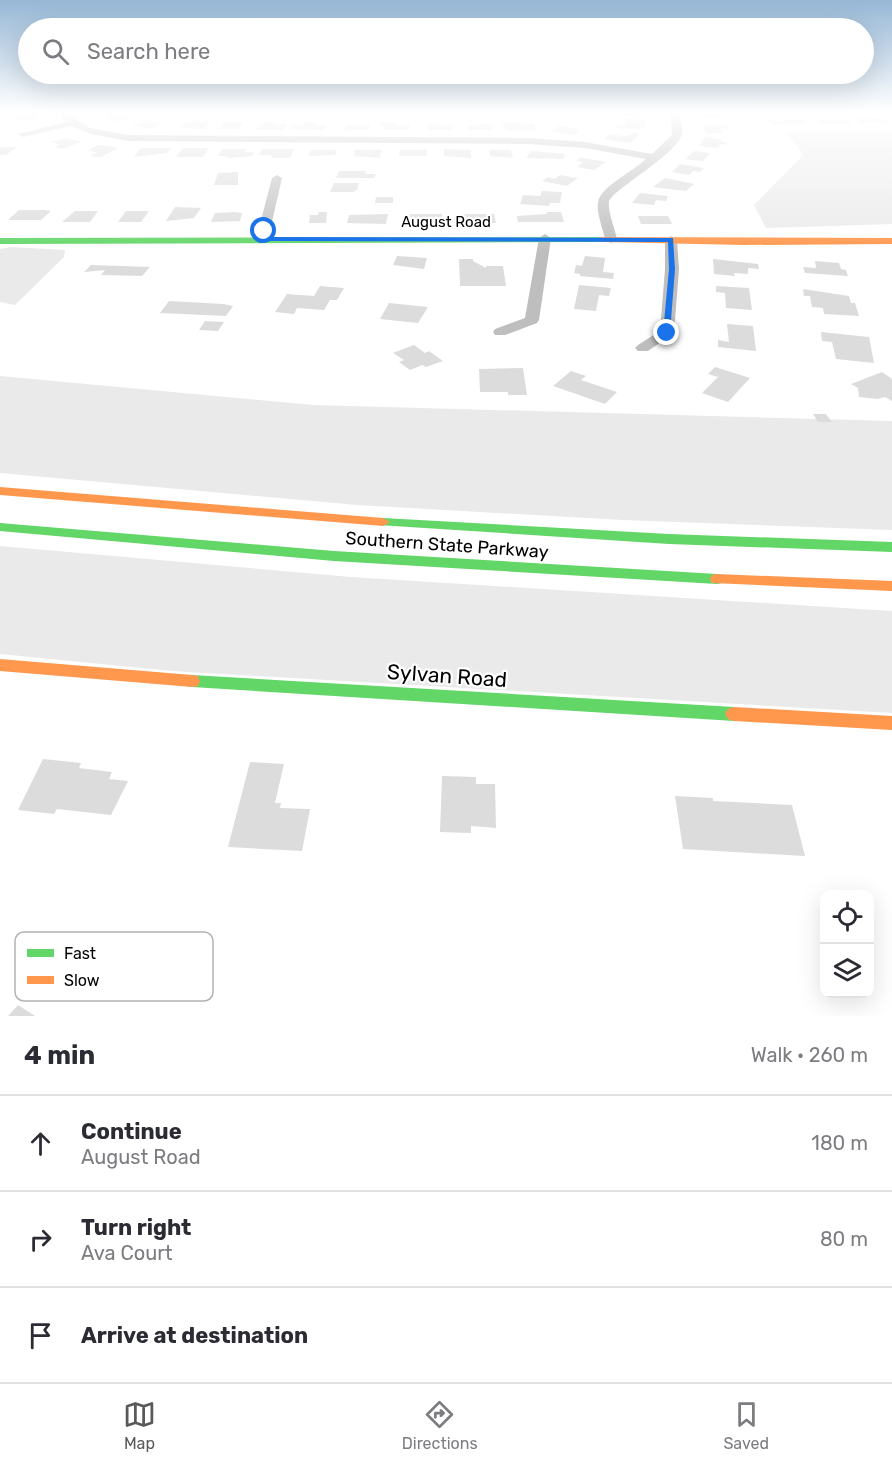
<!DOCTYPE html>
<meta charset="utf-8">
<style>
:root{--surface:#fff;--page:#f2f2f3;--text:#2b2b33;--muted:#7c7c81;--line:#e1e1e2;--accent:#595959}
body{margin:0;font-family:Rubik,sans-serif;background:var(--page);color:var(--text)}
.controls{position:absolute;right:18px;bottom:18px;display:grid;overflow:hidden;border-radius:12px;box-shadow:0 6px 24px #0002}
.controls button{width:54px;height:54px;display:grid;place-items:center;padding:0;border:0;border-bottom:2px solid var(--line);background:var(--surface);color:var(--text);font:30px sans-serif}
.stop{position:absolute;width:18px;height:18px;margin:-14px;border:4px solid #1a73e8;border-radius:50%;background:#fff}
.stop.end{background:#1a73e8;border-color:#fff;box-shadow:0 2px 6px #0008}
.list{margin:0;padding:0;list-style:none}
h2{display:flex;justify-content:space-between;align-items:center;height:78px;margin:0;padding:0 24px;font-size:26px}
h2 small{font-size:20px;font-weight:400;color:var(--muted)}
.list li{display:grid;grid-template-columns:39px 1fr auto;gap:18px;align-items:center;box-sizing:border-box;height:96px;padding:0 24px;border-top:2px solid var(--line)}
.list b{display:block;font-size:22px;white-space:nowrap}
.list p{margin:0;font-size:20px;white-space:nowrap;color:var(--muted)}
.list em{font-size:20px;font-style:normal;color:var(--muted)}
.icon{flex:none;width:33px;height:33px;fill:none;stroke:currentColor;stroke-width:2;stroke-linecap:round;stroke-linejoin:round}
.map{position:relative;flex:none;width:892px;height:1016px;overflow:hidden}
.search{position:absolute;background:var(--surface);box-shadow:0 6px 24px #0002;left:18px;right:18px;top:18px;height:66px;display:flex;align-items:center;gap:15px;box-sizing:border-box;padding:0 21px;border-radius:33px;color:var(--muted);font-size:22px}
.sheet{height:366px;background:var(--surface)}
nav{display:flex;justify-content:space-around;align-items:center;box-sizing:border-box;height:84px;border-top:2px solid var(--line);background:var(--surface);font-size:16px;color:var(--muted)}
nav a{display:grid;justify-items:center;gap:3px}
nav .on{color:var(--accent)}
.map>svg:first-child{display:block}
</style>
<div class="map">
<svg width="892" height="1016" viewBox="0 0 892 1016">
<rect width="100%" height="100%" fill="#fff"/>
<path fill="#eaeaea" d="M892,131V224L766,228L754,205L803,155L786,132Z
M11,247L65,250L64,257L15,305L0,302V249Z
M0,376L314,405L892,421V530L623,520L357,505L0,473Z
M0,546L351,577L892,611V713L172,671L0,654Z"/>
<path fill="#dcdcdc" d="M121,111L128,114L123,115L130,119L118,122L103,116Z
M620,111H640L642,116H627Z
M38,113L37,119L19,120L20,117L11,118V115Z
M699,113L725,114L726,117H700Z
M883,118L887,122L862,123L856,119Z
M625,119L645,120L646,126H643L644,129L617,128L616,125H626Z
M782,119H802L806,124L774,125L770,121H784Z
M816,119H847L852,124H822Z
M144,120L154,121L152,122L162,123L152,129L132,126Z
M195,121H210L205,129L181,128L185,123Z
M228,122H243L239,129H220L223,124Z
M264,122H276L274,124H286L284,130H255Z
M305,122H316L315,125H327L325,130L291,129L293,125H304Z
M381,122L397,123L396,125H410L409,130H384L385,126H380Z
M437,122L439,125H452V130H427L428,123Z
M507,122L535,124V131L506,130V127L502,126L503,123Z
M485,124L492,125V130H467L468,126Z
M346,125H370L369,130H345Z
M703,125L726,126L728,129L721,128L723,133H706Z
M562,126L573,128L579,130L575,135L551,132L556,127Z
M635,133L640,134L630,143L604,139L610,134L624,136Z
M705,137L723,140L721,142L727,143L726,145L720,144L718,148L699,146Z
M66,138L82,142L61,149L54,147L60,145L51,142Z
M98,145L111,146L118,148L101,157L90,156L97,152L86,151Z
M0,147H17L6,155H0Z
M141,148H171L167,153L134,157Z
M183,148H209L203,157H176Z
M222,149H246L244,152H254L252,156L227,158L228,156H218Z
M262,149H294L290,158H271L272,155H259Z
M444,149L471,150V158L444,156Z
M311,150H337L335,155L308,156Z
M355,150H381L380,158L354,156Z
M400,150H427L426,156H399Z
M489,150H511L513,158L490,156Z
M531,151L565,154L563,159L526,158Z
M694,151L710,153L703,161L685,159Z
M580,158H584L606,162L594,170L577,167L583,162L576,161Z
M680,164L704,168L700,172L693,171L689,175L672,172Z
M339,171H366L365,174H376L374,178H336Z
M238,172V185H214L218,173Z
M560,175L578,178L567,186L542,181L548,177L554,179Z
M665,178L694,184L686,191L653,187Z
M334,183H359L357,190L353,192H330Z
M542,191L562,192L560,203H550L549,206L520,204L523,195L540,196Z
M640,193L668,196L666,201L656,200L654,205L632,203Z
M376,197H393V203H375Z
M175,207L201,208L194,218L166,221Z
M19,210H45L51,211L41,220H8Z
M75,211H98L90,222H62Z
M126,211H149L141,222H118Z
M235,212L242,213L240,221L211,222L215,213Z
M319,212H327L326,223H309L310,215H318Z
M546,212H561L564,222H518L517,216L547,214Z
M388,214L386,224L347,223L349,215Z
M410,214H442V224L409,223Z
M462,214H494L496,223H463Z
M638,216H668L672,224H641Z
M397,256L427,258L424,269L393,265Z
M585,256L605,258L603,272L614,273L613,279L580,276V274L574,273L576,265L582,266Z
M459,259H473V261L486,268V266H503L506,286H460Z
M713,259L758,264L759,269L748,268V274L734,273L735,276L714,274Z
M815,261L839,263L841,269L846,270L848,276L805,273L803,267L816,268Z
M91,265L150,267L142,276L101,275L105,270L84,272Z
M579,285L611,288L609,296L599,295L596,311L574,309Z
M320,286L344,288L337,300H330L324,310L297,308L294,314L275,312L287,294L314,296Z
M716,286L749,288L752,310L726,308L725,293L716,292Z
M803,289L849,296L851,303H855L859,316L824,314L823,308L812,307L810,296H804Z
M169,301L223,304L233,306L226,316L160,313Z
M389,303L428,307L418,323L380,319Z
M205,321L224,322L218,331L199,330Z
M727,324L753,326L756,351L718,347V340L729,342Z
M821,332L869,337L874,363L836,359L832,342L822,341Z
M414,345L425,353L429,351L443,361L426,367L422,365L410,370L399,362L404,360L393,353Z
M715,367L750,378L728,402L702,393L718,377L708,374Z
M523,368L527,395H508V392H480L479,369Z
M571,371L586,376L581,380L617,392L605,404L553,386Z
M882,372L892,379V401L885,397L878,399L859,397L858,388L851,384Z
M813,414H826L832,422H818Z
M43,759L81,763L79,768L112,772L109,779L128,781L111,815L57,809L54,814L18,810Z
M250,762L284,764L275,803H281L280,808L310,809L302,851L228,847Z
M442,776L476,777V784H495L496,828L471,826V833L440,832Z
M675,796L713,798V801L792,805L805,856L683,849Z
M18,1005L35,1016H8Z"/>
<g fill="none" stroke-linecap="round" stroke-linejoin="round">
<path fill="#bebebe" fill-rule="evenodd" d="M61,111H70L71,116L90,128L128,135L530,138L585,142L652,154L672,135L670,111H678C680,118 684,126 682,134C677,155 611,190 609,202C608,213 615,229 617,239L611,243L605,239C603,229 596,212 598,202C601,186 634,171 646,159L585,148L530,144L128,141L91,134L71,126L23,137L18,134L66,122L61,117Z
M277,175L282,178L268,239L266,242H258L256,239L272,178Z
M545,234L551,238L539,320L537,323L505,335H495L493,332L495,329L525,318L539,238Z
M671,236L677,240L679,269L674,333L648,351H638L635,348L638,345L660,331L665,269V240Z"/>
<path fill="#63d668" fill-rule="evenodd" d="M606,237V241L603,242L0,244V238Z
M383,518L669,534L892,542V552L669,544L378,525L376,522Z
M0,523L334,551L717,574L722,575L724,579L722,583L717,584L334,561L0,531Z
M192,675L734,707L740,709L743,714L740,719L734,721L192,687L186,686L184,681L186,676Z"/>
<path fill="#ff974d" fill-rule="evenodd" d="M600,237L892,238V244L744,245L603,242L600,241Z
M0,487L383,518L390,522L383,526L0,495Z
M717,574L892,581V591L712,583L710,579L712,575Z
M0,659L192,675L198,676L200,681L198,686L192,687L0,671Z
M734,707L892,716V730L734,721L728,719L725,714L728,709Z"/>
</g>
<linearGradient id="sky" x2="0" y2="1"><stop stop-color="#96b7d6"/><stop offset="0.44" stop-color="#fff"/><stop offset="1" stop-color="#fff" stop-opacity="0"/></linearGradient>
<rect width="892" height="253" fill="url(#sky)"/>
<path fill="#1a73e8" d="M262,230L267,231L266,237L673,238L675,269L670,333L667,335L663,333L669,269L668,242L262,241L259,239Z"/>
<g text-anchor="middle" stroke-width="4.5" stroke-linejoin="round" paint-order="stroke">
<g font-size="15" fill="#000" stroke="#fff">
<text x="446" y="227">August Road</text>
</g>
<g font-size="18" fill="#000" stroke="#fff">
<text transform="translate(447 545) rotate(4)" y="6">Southern State Parkway</text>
</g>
<g font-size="21" fill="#000" stroke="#fff">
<text transform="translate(447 676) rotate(4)" y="7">Sylvan Road</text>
</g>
</g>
<rect x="15" y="932" width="198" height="69" rx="9" fill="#fff" stroke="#b2b2b2" stroke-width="1.5"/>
<rect x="27" y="949" width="27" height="8" fill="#63d668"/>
<rect x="27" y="976" width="27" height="8" fill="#ff974d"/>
<g font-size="16" fill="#000">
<text x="64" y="959">Fast</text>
<text x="64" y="986">Slow</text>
</g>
</svg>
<div class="controls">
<button><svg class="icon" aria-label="locate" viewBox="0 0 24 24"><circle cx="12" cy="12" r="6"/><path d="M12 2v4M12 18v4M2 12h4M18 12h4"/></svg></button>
<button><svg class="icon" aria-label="layers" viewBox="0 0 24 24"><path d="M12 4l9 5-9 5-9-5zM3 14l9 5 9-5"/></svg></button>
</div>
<div class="stop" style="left:264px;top:231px"></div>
<div class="stop end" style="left:667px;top:333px"></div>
<div class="search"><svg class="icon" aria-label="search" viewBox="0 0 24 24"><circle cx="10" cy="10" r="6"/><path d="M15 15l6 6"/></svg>Search here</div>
</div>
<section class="sheet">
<h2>4 min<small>Walk · 260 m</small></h2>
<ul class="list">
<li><svg class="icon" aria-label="ahead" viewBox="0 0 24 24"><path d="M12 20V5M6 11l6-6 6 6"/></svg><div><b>Continue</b><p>August Road</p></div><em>180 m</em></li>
<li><svg class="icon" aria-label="right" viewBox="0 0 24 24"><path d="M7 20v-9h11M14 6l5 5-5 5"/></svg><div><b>Turn right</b><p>Ava Court</p></div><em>80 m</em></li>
<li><svg class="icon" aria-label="arrive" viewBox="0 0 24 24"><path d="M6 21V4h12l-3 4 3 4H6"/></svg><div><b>Arrive at destination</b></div></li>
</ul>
</section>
<nav>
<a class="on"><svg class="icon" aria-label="map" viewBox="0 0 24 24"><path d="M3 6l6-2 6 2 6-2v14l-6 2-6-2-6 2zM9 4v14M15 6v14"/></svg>Map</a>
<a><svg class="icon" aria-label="directions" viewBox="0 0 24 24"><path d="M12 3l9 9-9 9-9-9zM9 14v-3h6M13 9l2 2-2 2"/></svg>Directions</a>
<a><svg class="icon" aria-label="saved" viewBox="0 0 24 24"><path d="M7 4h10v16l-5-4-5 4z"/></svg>Saved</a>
</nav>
